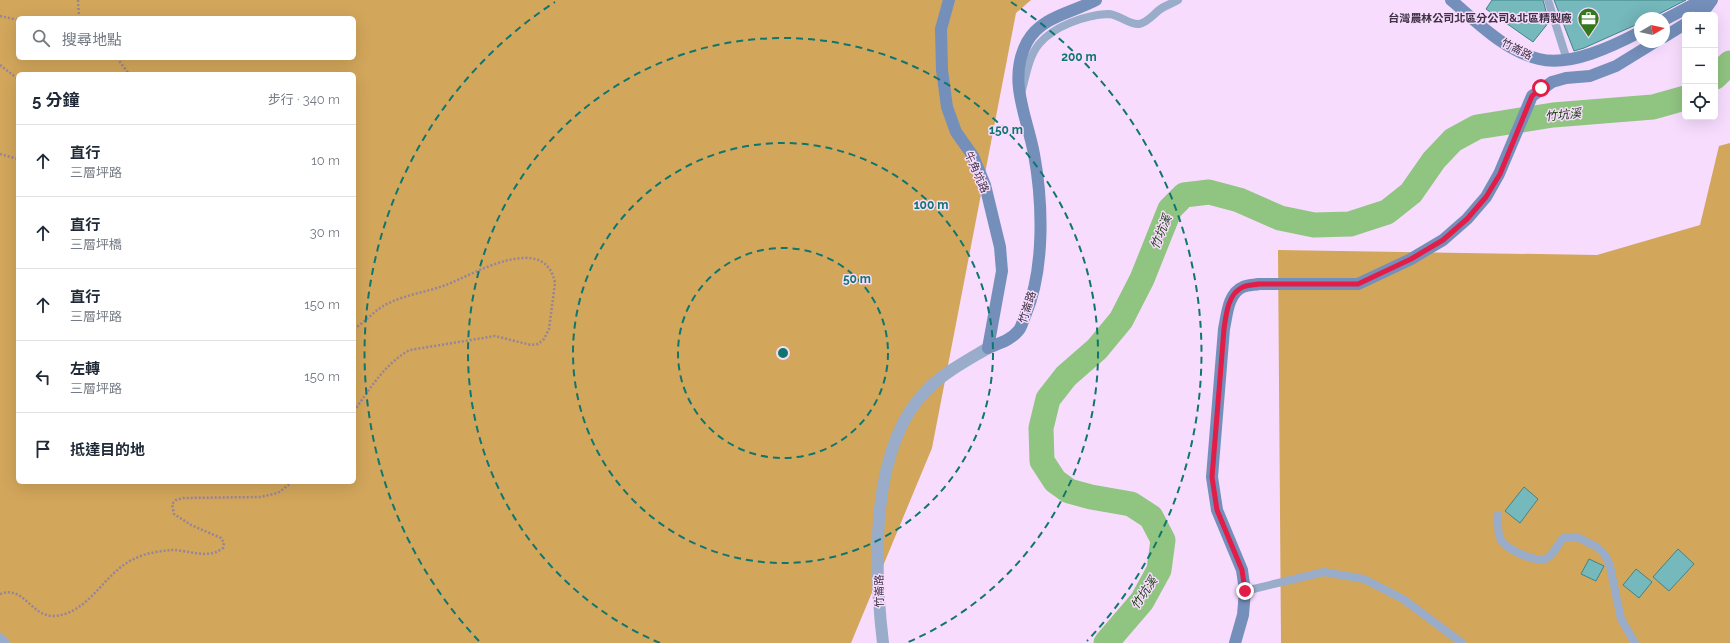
<!DOCTYPE html>
<html lang="zh-TW">
<meta charset="utf-8">
<style>
:root{--surface:#fff;--page:#f6f6f7;--text:#1f2937;--muted:#747a83;--line:#e0e1e3}
body{margin:0;font-family:Raleway,"Noto Sans TC",sans-serif;background:var(--page);color:var(--text)}
.controls{position:absolute;right:12px;top:12px;display:grid;overflow:hidden;border-radius:6px;box-shadow:0 4px 16px #0002}
.controls button{width:36px;height:36px;display:grid;place-items:center;padding:0;border:0;border-bottom:1px solid var(--line);background:var(--surface);color:var(--text);font:20px sans-serif}
.compass{position:absolute;left:1634px;top:12px;width:36px;height:36px;border-radius:50%;background:var(--surface);box-shadow:0 4px 16px #0002;rotate:81deg}
.stop{position:absolute;width:12px;height:12px;margin:-9px;border:3px solid #e11d48;border-radius:50%;background:#fff}
.stop.end{background:#e11d48;border-color:#fff;box-shadow:0 1px 4px #0008}
.list{margin:0;padding:0;list-style:none}
h2{display:flex;justify-content:space-between;align-items:center;height:52px;margin:0;padding:0 16px;font-size:17px}
h2 small{font-size:13px;font-weight:400;color:var(--muted)}
.list li{display:grid;grid-template-columns:26px 1fr auto;gap:12px;align-items:center;box-sizing:border-box;height:72px;padding:0 16px;border-top:1px solid var(--line)}
.list b{display:block;font-size:15px;white-space:nowrap}
.list p{margin:0;font-size:13px;white-space:nowrap;color:var(--muted)}
.list em{font-size:13px;font-style:normal;color:var(--muted)}
.icon{flex:none;width:22px;height:22px;fill:none;stroke:currentColor;stroke-width:2;stroke-linecap:round;stroke-linejoin:round}
.map{position:relative;flex:none;width:1730px;height:643px;overflow:hidden}
.search{position:absolute;background:var(--surface);box-shadow:0 4px 16px #0002;left:16px;top:16px;width:340px;height:44px;display:flex;align-items:center;gap:10px;box-sizing:border-box;padding:0 14px;border-radius:6px;color:var(--muted);font-size:15px}
.panel{position:absolute;background:var(--surface);box-shadow:0 4px 16px #0002;left:16px;top:72px;width:340px;height:412px;border-radius:6px}
.map>svg:first-child{display:block}
</style>
<div class="map">
<svg width="1730" height="643" viewBox="0 0 1730 643">
<rect width="100%" height="100%" fill="#f7dcfe"/>
<path fill="#d2a65b" fill-rule="evenodd" d="M0,0H1031L1016,13L932,448L851,643H0ZM18,18H354V58H18ZM18,74H354V482H18Z
M1730,143V643H1281L1278,250L1597,255L1700,225L1719,146Z"/>
<g fill="none" stroke-linecap="round" stroke-linejoin="round">
<path stroke="#90c481" stroke-width="25" d="M1715,77L1730,63
M1106,643L1142,601L1159,570L1163,540L1151,517L1131,504L1091,497L1069,491L1055,481L1042,461L1041,428L1048,399L1066,376L1097,349L1121,320L1142,279L1170,209L1184,195L1209,192L1239,200L1280,218L1314,225L1350,224L1387,212L1411,193L1434,160L1453,140L1477,127L1553,115L1653,107L1685,98"/>
</g>
<path fill="#75b9bc" stroke="#408487" d="M1492,0H1543L1549,22L1533,42L1486,9Z
M1554,0H1686L1651,18H1640V23L1584,48L1574,51Z
M1524,487L1538,499L1520,523L1505,511Z
M1678,549L1694,564L1669,591L1653,577Z
M1589,559L1604,566L1596,581L1581,574Z
M1636,569L1652,582L1639,598L1623,585Z"/>
<g fill="none" stroke-linecap="round" stroke-linejoin="round">
<path stroke="#96839c" stroke-width="2.5" stroke-dasharray="2 2" stroke-linecap="butt" d="M78,0L79,18
M0,16L18,20
M117,58L129,74
M0,65L18,79
M0,154L18,159
M354,329C365,322 374,311 385,305C403,295 427,292 446,285C474,274 545,231 555,283L549,329L544,339L538,344L531,345L495,336L410,350C385,363 370,389 354,411
M0,594C24,585 31,616 53,616C89,615 104,572 134,559C145,553 160,551 172,550C189,550 208,560 223,548L224,543L221,538L191,525L174,514L172,504L176,500L183,498L260,497L278,493L292,482"/>
<path stroke="#99acc9" stroke-width="8" d="M1548,0L1567,60
M1022,90C1026,75 1029,56 1039,44C1054,26 1085,15 1108,14C1119,14 1129,25 1139,24C1149,22 1154,13 1162,8C1167,5 1173,3 1178,0
M1498,515C1498,523 1497,533 1501,540C1506,549 1534,562 1545,559C1553,556 1558,544 1563,538L1577,537L1597,547L1605,555L1610,566L1621,619L1635,643
M1245,591L1324,572L1364,579L1403,599L1462,643
M0,637L6,643"/>
<path stroke="#99acc9" stroke-width="12" d="M883,643C874,568 869,445 928,389C945,372 968,360 988,348"/>
<path stroke="#738fba" stroke-width="12" d="M949,0L941,29L942,70L947,107L956,132L973,156L985,185L1000,247L1002,271L988,348
M1451,0C1477,22 1505,51 1539,59C1570,67 1613,46 1640,32
M1698,15L1707,7L1712,0
M1664,20L1702,0
M1664,37L1685,24
M988,348C1000,343 1011,340 1019,330C1022,326 1023,320 1025,316C1045,270 1043,203 1034,154C1027,116 1007,80 1027,42C1042,16 1072,13 1096,0
M1235,643L1243,615L1245,591L1242,570L1217,510L1212,477L1224,329C1227,315 1228,293 1243,287C1247,285 1254,285 1259,284H1358L1411,259L1443,240L1467,219L1486,197L1499,174L1532,96L1552,82L1566,78L1590,76L1616,66L1655,42"/>
</g>
<g fill="none" stroke-linecap="round" stroke-linejoin="round">
<path stroke="#e11d48" stroke-width="5" d="M1245,591L1242,570L1217,510L1212,477L1224,329C1226,315 1228,293 1243,287C1247,285 1254,285 1259,284H1358L1411,259L1443,240L1467,219L1486,197L1500,174L1532,96L1541,88"/>
</g>
<g fill="none" stroke="#0f766e" stroke-width="2" stroke-dasharray="7 5">
<circle cx="783" cy="353" r="105"/>
<circle cx="783" cy="353" r="210"/>
<path d="M660 643A315 315 0 1 1 906 643"/>
<path d="M479 641A419 419 0 0 1 555 2M1011 2A419 419 0 0 1 1087 641"/>
</g>
<defs>
<symbol id="office-pin" viewBox="-11 -11 22 30"><path d="M0 17L-7.5 6A9.5 9.5 0 1 1 7.5 6Z" fill="#33781a" stroke="#f7dcfe"/><path d="M-6-3h4V-5.5h4V-3h4V5H-6ZM-1-4.5V-3h2v-1.5ZM-6 0V1H6V0Z" fill="#fff"/></symbol>
</defs>
<g fill-rule="evenodd">
<use href="#office-pin" x="1576" y="6" width="25" height="34"/>
</g>
<g text-anchor="middle" stroke-width="3" stroke-linejoin="round" paint-order="stroke">
<g font-size="11" font-weight="bold" fill="#3e3142" stroke="#f7dcfe" text-anchor="end">
<text x="1572" y="22">台灣農林公司北區分公司&amp;北區精製廠</text>
</g>
<g font-size="11" fill="#3e3142" stroke="#f7dcfe">
<text transform="translate(1517 49) rotate(27)" y="4">竹崙路</text>
<text transform="translate(977 172) rotate(66)" y="4">牛角坑路</text>
<text transform="translate(1027 307) rotate(-72)" y="4">竹崙路</text>
<text transform="translate(879 591) rotate(-91)" y="4">竹崙路</text>
</g>
<g font-size="12" font-style="italic" fill="#193c0e" stroke="#f7dcfe">
<text transform="translate(1563 115) rotate(-6)" y="4">竹坑溪</text>
<text transform="translate(1161 232) rotate(-68)" y="4">竹坑溪</text>
<text transform="translate(1144 593) rotate(-56)" y="4">竹坑溪</text>
</g>
</g>
<circle cx="783" cy="353" r="6" fill="#0f766e" stroke="#f7dcfe" stroke-width="2"/>
<g font-size="12" text-anchor="middle" font-weight="bold" fill="#0f766e" stroke="#f7dcfe" stroke-width="3" stroke-linejoin="round" paint-order="stroke">
<text x="1079" y="61">200 m</text>
<text x="1006" y="134">150 m</text>
<text x="931" y="209">100 m</text>
<text x="857" y="283">50 m</text>
</g>
</svg>
<div class="controls">
<button>+</button>
<button>−</button>
<button><svg class="icon" aria-label="locate" viewBox="0 0 24 24"><circle cx="12" cy="12" r="6"/><path d="M12 2v4M12 18v4M2 12h4M18 12h4"/></svg></button>
</div>
<svg class="compass" viewBox="-18 -18 36 36"><path d="M0-13l5 13h-10z" fill="#e53935"/><path d="M0 13l5-13h-10z" fill="#747a83"/></svg>
<div class="stop" style="left:1541px;top:88px"></div>
<div class="stop end" style="left:1245px;top:591px"></div>
<div class="search"><svg class="icon" aria-label="search" viewBox="0 0 24 24"><circle cx="10" cy="10" r="6"/><path d="M15 15l6 6"/></svg>搜尋地點</div>
<section class="panel">
<h2>5 分鐘<small>步行 · 340 m</small></h2>
<ul class="list">
<li><svg class="icon" aria-label="ahead" viewBox="0 0 24 24"><path d="M12 20V5M6 11l6-6 6 6"/></svg><div><b>直行</b><p>三層坪路</p></div><em>10 m</em></li>
<li><svg class="icon" aria-label="ahead" viewBox="0 0 24 24"><path d="M12 20V5M6 11l6-6 6 6"/></svg><div><b>直行</b><p>三層坪橋</p></div><em>30 m</em></li>
<li><svg class="icon" aria-label="ahead" viewBox="0 0 24 24"><path d="M12 20V5M6 11l6-6 6 6"/></svg><div><b>直行</b><p>三層坪路</p></div><em>150 m</em></li>
<li><svg class="icon" aria-label="left" viewBox="0 0 24 24"><path d="M17 20v-9H6M10 6l-5 5 5 5"/></svg><div><b>左轉</b><p>三層坪路</p></div><em>150 m</em></li>
<li><svg class="icon" aria-label="arrive" viewBox="0 0 24 24"><path d="M6 21V4h12l-3 4 3 4H6"/></svg><div><b>抵達目的地</b></div></li>
</ul>
</section>
</div>
